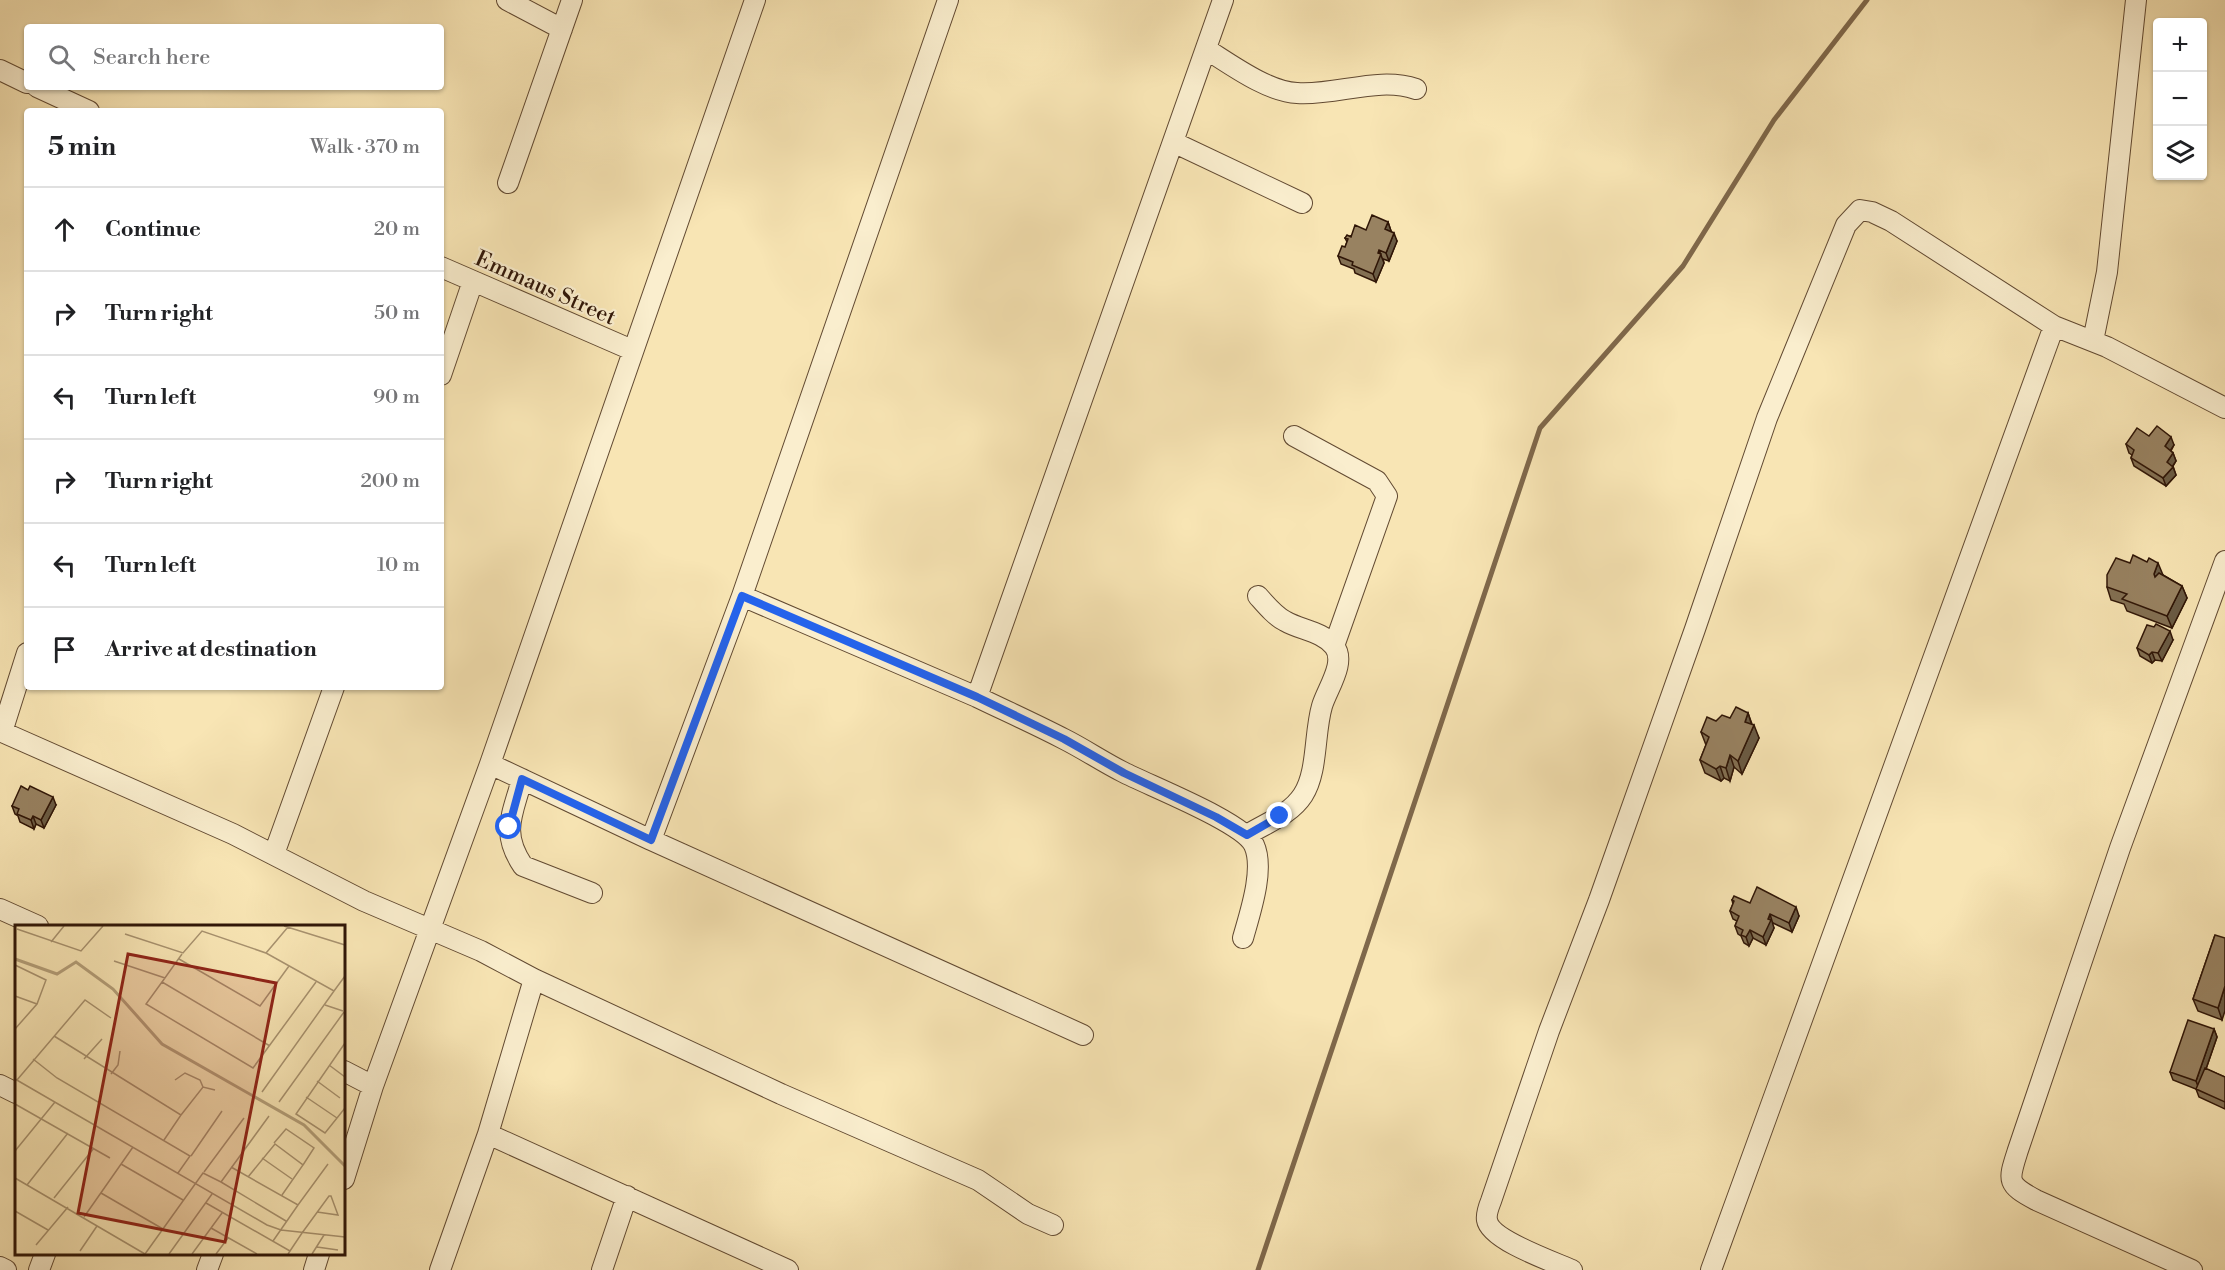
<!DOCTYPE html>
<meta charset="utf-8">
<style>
:root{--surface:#fff;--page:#f6f6f6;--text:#202124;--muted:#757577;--line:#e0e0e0}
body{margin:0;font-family:"Libre Bodoni",serif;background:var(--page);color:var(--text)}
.controls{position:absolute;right:18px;top:18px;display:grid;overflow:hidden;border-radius:6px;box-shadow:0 2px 4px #0004}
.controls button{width:54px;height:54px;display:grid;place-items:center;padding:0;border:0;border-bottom:2px solid var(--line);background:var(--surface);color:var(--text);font:30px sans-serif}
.stop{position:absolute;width:18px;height:18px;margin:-14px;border:4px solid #2563eb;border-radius:50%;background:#fff}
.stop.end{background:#2563eb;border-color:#fff;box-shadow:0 2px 6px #0008}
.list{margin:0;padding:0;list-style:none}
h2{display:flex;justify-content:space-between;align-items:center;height:78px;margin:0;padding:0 24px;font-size:26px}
h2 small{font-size:20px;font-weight:400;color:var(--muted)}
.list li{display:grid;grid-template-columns:39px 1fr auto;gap:18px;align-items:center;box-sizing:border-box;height:84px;padding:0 24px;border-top:2px solid var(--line)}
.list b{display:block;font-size:22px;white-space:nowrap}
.list em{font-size:20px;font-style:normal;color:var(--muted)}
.icon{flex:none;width:33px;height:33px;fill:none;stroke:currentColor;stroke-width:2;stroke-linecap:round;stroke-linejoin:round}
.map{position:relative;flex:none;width:2225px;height:1270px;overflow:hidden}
.search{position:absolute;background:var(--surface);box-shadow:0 2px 4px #0004;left:24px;top:24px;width:420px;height:66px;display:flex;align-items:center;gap:15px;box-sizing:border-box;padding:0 21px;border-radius:6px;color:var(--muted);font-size:22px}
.panel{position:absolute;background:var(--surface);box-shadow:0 2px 4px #0004;left:24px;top:108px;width:420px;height:582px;border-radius:6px}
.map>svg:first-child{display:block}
</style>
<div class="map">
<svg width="2225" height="1270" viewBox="0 0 2225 1270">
<rect width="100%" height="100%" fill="#f8e5b4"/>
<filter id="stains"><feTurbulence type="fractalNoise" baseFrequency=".00333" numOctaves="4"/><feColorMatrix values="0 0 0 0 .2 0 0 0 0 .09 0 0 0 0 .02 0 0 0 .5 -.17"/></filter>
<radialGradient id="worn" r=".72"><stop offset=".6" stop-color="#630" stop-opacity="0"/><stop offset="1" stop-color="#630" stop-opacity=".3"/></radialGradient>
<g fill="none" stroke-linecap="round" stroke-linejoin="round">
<path stroke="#7f684b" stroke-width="5" d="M1258,1270L1540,428L1683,266L1774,120L1867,0"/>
<defs>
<path id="minor" d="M507,0L562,29
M1206,49C1230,64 1268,92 1297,93C1336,96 1378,76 1416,89
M0,70L27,83
M37,87L89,111
M1173,142L1302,203
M508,183L572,0
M441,267L632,350
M2093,341L2107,272L2136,0
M441,375L473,281
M1294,436L1377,481L1387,496L1334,646
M742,596L977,697L1223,0
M977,697C1006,711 1035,724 1064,739C1084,749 1103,762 1123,772C1150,786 1243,822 1254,845C1265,869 1250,913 1243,938
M0,731L233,834L364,901L481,951L534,979L488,1134L788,1270
M2,732L27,653
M490,764L651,840L742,596L948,0
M522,779C513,814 500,832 523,866L592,893
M1247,835C1266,823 1290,815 1303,795C1318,772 1314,733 1322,706C1327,689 1347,662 1334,646C1322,631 1300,630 1285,621C1275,616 1266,605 1258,596
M651,840L1083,1035
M274,854L334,687
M0,909L38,926
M534,979L781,1094L978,1180L1028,1214L1053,1225
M344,1071L373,1086
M0,1085L16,1093
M344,1179L373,1086L490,764L755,0
M0,1267L6,1270
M39,1270L45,1254
M207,1270L213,1254
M314,1270L319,1254
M440,1270L488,1134
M602,1270L627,1196
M1572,1270C1554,1262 1490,1240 1487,1220C1486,1215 1489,1206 1491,1201L1549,1031L1599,900L1695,629L1767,418L1846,225L1860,210L1872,212L1891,221L2054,326
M1711,1270L2054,326L2107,347L2225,408
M2192,1270L2036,1200C2006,1184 2008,1181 2018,1150L2120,848L2225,561"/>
</defs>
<use href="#minor" stroke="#624a32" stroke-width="22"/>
<use href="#minor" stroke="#faeece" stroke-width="20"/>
</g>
<path fill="#837053" stroke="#301607" stroke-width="1.5" d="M1388,222L1391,231L1397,241L1389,261L1383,259L1384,263L1376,282L1355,273L1354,269L1341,264L1338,256L1345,247L1347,242L1345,238Z
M2149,436L2174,445L2171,451L2173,453L2176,461L2173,466L2176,475L2166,486L2134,466L2131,458L2132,455L2129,453L2126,444Z
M2163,575L2182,586L2187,598L2172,628L2127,611L2124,604L2111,600L2107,587Z
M2173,640L2162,661L2155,660L2152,663L2140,656L2137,648Z
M1748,713L1752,724L1759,738L1742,774L1734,767L1730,781L1724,778L1721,781L1705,773L1700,760L1706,745L1701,732L1716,721L1730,718Z
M56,805L44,828L36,824L34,829L20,822L18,816L15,814L12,806Z
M1732,900L1750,903L1799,916L1792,932L1773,923L1772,924L1774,928L1766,945L1753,938L1749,946L1744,943L1741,936L1738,934L1735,926L1737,921L1733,919L1730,911L1733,904Z
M2215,935L2222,1020L2198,1011L2193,999Z
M2214,1029L2217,1037L2206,1069L2225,1077V1109L2199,1097L2196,1089L2173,1080L2170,1072Z"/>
<path fill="#6a5b44" stroke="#301607" stroke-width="1.5" d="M1388,222L1391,231L1388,237L1385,229Z
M1394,233L1397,241L1389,261L1386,253Z
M1379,250L1384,263L1376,282L1373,274Z
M2171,437L2174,445L2168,454L2165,446Z
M2173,453L2176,461L2170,470L2167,462Z
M2173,467L2176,475L2166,486L2163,478Z
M2158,563L2163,575L2158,587L2154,574Z
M2182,586L2187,598L2172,628L2167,616Z
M2170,631L2173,640L2162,661L2158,653Z
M2152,652L2155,660L2152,663L2149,655Z
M1748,713L1752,726L1745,722Z
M1754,725L1759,738L1742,774L1738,761Z
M1730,755L1734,767L1730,781L1726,768Z
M1720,766L1724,778L1721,781L1716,769Z
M53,797L56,805L44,828L41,820Z
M33,816L36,824L34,829L31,820Z
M1796,907L1799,916L1792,932L1789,923Z
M1770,914L1774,928L1766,945L1763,937Z
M1750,930L1753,938L1749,946L1746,937Z
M2225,986V1011L2222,1020L2218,1008Z
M2214,1029L2217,1037L2199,1089L2196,1081Z"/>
<path fill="#988261" stroke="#301607" stroke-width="1.5" d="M1372,215L1388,222L1385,229L1394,233L1386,253L1379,250L1378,253L1381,254L1373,274L1352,265L1353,262L1338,256L1342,246L1345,247L1348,239L1345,238L1347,235L1351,237L1355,225L1366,230Z
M2157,426L2171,437L2165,446L2173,453L2167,462L2173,467L2163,478L2131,458L2134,450L2126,444L2137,428L2149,436Z
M2133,555L2147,562L2149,558L2158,563L2154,574L2155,577L2159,573L2182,586L2167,616L2122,599L2127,594L2107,587V575L2116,558L2130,563Z
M2156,624L2170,631L2158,653L2152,652L2149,655L2137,648L2147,625L2154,627Z
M1736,707L1748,713L1745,722L1754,725L1738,761L1730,755L1726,768L1720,766L1716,769L1700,760L1709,737L1701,732L1707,717L1716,721L1722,715L1730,718Z
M21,786L28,790L30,786L53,797L41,820L33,816L31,820L17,814L19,809L12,806Z
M1757,887L1796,907L1789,923L1770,914L1768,919L1771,920L1763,937L1750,930L1746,937L1741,935L1743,930L1735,926L1739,916L1730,911L1734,901L1732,900L1734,896L1750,903Z
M2215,935L2225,938V986L2218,1008L2193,999Z
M2188,1020L2214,1029L2196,1081L2170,1072Z
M2205,1068L2225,1077V1102L2196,1089Z"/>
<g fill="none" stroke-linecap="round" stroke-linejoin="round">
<path stroke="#2563eb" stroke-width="8" d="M509,827L522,779L651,840L742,596L977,697L1064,739L1124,773L1216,817L1247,835L1280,816"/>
</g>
<g text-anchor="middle" stroke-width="4.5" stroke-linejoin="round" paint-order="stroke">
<g font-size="22" fill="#301607" stroke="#faeece">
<text transform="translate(546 287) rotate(24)" y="8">Emmaus Street</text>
</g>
</g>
<g transform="translate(15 925)">
<rect width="330" height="330" fill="#f8e5b4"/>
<path fill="none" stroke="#b49f79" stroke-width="3" d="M0,34L42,49L61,37L98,64L147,119L289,200L330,241"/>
<path fill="none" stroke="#a8926f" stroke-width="1.5" d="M269,1L330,20M2,4L66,26L88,1M110,9L168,28L187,6L251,28L273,2M36,17L49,1M251,28L319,66L330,51M167,29L147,57L255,121M164,34L245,81L274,41M99,36L150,53M0,40L31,55L22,79L0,104M147,57L131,79L238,143L301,57M0,71L22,79M310,80L328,86M39,111L166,190L149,215M330,118L281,189L310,208L330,183M18,134L42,153L175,231L163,248M69,134L87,114M314,140L330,152M96,149L103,140L105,126M0,154L252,300L266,305L330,312M2,155L70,75L96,93M160,155L170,148L185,155L188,162M302,156L325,173M247,167L319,66M291,172L322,193M264,177L329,87M0,179L95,233M166,190L188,162L200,165M259,218L271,204L299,223L288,240M0,226L40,177M176,231L207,186M247,233L277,254M106,239L168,275M216,242L283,280L313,239M189,247L229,193M233,252L260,219L288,240L267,270M0,253L130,329M206,257L271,296M12,260L53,208M86,268L148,304M39,273L79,223M191,278L275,326M0,286L33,305M69,292L118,222M196,303L242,329M258,316L283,280M21,320L53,282M302,322L323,325M65,326L82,301M130,329L188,248L206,257L254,191M154,329L197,269M177,329L207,288M201,329L213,313M273,329L287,308L314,271H316L323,290L302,287M297,329L309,310"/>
<path fill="#8f2418" fill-opacity="0.15" stroke="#8f2418" stroke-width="3" d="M113,29L261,58L210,317L63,288Z"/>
<rect width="330" height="330" fill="none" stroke="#301607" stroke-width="3"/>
</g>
<rect width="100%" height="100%" filter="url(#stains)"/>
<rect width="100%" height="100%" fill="url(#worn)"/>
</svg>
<div class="controls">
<button>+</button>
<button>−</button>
<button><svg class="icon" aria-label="layers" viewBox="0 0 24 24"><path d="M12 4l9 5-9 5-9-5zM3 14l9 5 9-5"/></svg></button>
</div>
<div class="stop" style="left:509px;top:827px"></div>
<div class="stop end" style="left:1280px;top:816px"></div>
<div class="search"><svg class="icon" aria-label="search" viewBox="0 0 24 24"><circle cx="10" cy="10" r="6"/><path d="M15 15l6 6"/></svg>Search here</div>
<section class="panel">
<h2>5 min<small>Walk · 370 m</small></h2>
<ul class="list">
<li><svg class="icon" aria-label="ahead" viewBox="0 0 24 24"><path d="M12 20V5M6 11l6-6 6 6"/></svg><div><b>Continue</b></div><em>20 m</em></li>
<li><svg class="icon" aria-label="right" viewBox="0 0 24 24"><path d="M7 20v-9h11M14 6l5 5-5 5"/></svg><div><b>Turn right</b></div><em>50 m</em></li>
<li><svg class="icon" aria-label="left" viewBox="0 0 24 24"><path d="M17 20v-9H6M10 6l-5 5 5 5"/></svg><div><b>Turn left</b></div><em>90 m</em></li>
<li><svg class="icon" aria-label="right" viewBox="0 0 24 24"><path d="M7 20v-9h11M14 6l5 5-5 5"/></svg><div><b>Turn right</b></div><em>200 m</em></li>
<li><svg class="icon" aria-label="left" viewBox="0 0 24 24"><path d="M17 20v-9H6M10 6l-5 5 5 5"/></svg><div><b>Turn left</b></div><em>10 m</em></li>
<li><svg class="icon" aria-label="arrive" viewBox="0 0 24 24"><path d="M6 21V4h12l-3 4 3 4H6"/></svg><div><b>Arrive at destination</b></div></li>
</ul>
</section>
</div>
